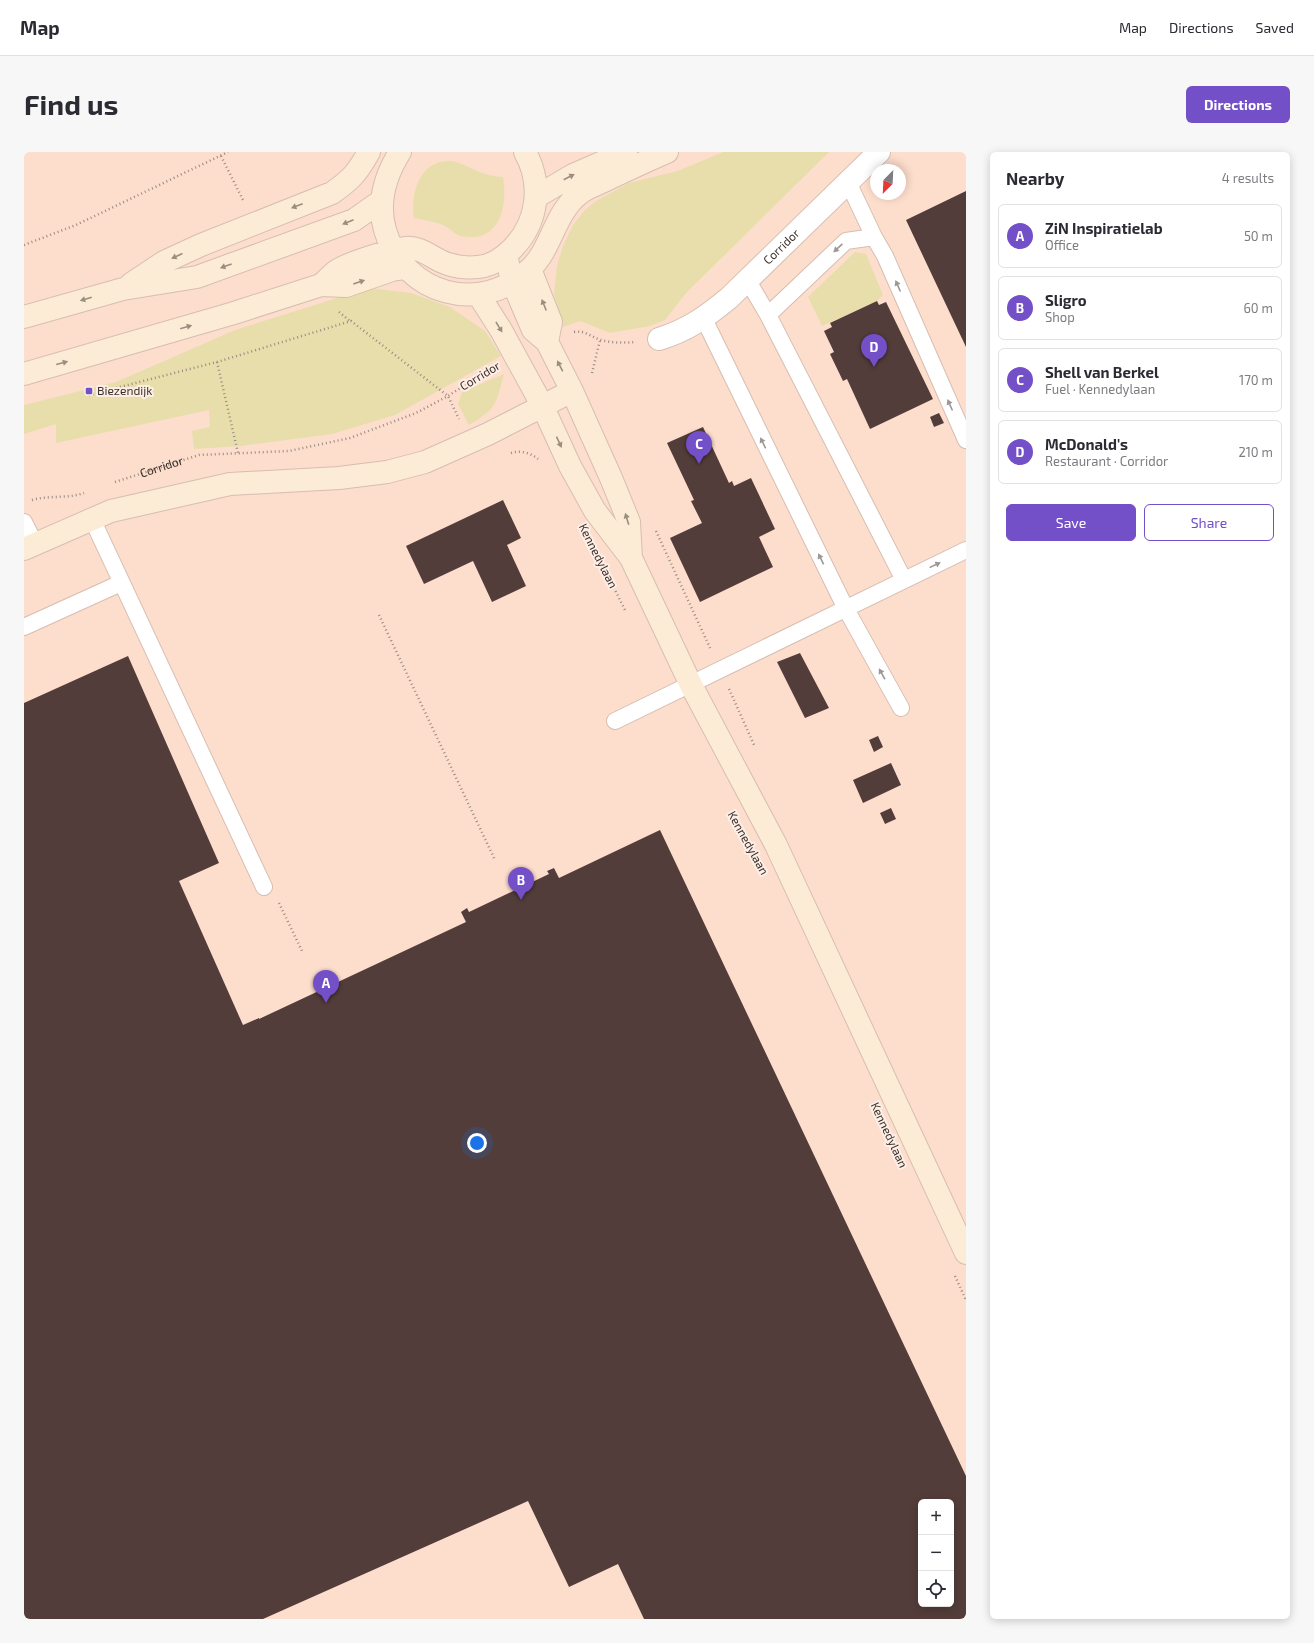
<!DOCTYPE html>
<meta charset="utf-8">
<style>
:root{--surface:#fff;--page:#f7f7f7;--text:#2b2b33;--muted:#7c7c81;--line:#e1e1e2;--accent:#734fc8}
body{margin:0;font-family:"Exo 2",sans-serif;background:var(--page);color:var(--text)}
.controls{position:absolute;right:12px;bottom:12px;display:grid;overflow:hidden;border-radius:6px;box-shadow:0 2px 10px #0003}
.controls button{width:36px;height:36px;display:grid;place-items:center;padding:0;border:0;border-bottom:1px solid var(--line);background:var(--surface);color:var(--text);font:20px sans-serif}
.compass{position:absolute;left:846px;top:12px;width:36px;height:36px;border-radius:50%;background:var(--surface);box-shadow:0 2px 10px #0003;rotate:204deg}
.you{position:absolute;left:453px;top:991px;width:14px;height:14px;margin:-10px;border:3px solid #fff;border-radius:50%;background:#1a73e8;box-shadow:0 0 0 6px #1a73e833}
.badge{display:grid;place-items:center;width:26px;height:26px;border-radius:50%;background:var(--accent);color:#fff;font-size:13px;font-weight:700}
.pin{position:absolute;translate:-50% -33px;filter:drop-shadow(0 1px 2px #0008)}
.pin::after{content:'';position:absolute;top:21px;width:14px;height:12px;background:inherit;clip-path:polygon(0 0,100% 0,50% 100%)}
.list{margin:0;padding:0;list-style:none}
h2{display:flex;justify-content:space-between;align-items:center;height:52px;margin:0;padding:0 16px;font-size:17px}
h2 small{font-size:13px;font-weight:400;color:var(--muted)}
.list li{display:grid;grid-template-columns:26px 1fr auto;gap:12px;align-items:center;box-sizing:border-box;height:64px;margin:0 8px 8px;padding:0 8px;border:1px solid var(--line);border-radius:6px}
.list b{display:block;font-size:15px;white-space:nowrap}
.list p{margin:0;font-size:13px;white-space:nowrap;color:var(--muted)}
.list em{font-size:13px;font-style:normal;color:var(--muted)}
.actions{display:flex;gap:8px;padding:12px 16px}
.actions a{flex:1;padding:9px 0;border:1px solid var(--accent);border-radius:6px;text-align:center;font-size:14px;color:var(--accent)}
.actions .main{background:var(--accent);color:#fff}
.icon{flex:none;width:22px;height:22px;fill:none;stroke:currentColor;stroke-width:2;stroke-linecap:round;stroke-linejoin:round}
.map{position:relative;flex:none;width:942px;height:1467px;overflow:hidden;border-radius:6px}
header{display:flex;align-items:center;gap:24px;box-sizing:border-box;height:56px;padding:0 20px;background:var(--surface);border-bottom:1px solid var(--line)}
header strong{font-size:19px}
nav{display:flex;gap:22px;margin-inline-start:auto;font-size:14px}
.intro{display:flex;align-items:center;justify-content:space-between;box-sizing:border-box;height:96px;padding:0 24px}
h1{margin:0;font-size:28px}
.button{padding:10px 18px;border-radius:6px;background:var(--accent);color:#fff;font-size:14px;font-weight:700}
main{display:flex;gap:24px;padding:0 24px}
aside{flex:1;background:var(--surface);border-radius:6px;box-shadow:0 2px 10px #0003}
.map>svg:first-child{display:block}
</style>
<header>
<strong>Map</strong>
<nav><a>Map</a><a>Directions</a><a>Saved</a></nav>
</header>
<div class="intro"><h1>Find us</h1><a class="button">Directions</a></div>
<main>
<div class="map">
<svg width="942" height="1467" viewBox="0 0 942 1467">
<rect width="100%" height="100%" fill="#fdeee6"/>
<path fill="#fdddcc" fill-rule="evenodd" d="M0,0H942V1467H0ZM852,18H876V42H852ZM897,1350H927V1452H897Z"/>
<path fill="#e8deac" d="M699,0H805L663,140L641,168L626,174L586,181L556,169L539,175L530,142L533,114L539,94L549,73L561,58L572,49L605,31L654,19Z
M428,9C448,14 456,24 479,25C483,47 479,82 451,85C447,85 441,85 436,84C431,82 427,78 423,75C413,70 402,68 390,66C387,47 392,19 413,11C417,9 423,9 428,9Z
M831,100L842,102L859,143L853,149L798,174L784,145Z
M345,136L387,141L426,155L461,179L477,204L371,263L308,282L217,294L170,297L168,279L186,275L185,258L32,291V272L0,282V253L92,230L211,178Z
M480,222C472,251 473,257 445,273L434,252L438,240Z"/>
<path fill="#533d3a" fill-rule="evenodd" d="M942,39V195L882,68Z
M853,149L855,153L862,150L909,247L846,277L823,227L819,229L806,202L810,200L800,179L808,175L806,171Z
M915,261L920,271L910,275L906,265Z
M679,275L705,331L708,329L710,334L727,326L751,377L735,385L749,415L676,450L646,386L678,371L667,349L670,348L643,291Z
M479,348L497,386L483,393L502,434L468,450L449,409L400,432L382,394Z
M776,501L805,556L781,566L753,510Z
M104,504L195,711L155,729L219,873L235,866V867L442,770L437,760L443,756L445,760L525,722L523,719L530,716L535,726L636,678L942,1324V1467H620L594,1412L545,1435L504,1349L239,1467H0V551ZM897,1350H927V1452H897Z
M854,584L859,595L850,600L845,588Z
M867,611L877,633L839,651L829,628Z
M867,656L872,667L861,672L856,661Z"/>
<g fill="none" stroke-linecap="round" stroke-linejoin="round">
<defs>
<path id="lane" d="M824,30L850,85L861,104L942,288
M724,129L744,163L880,428
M744,163L822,89L850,85
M680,167L822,457L877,556
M68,367L240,735
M0,370L11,392
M0,475L97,431
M591,569L942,398"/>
<g id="street">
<path id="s2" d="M635,187C664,178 682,165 705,146L855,0"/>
</g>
<path id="secondary" d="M376,0C361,24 353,50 361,78C380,143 456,164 506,117C528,96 530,62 555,42C562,36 572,33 580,29C601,19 622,9 643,0
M512,45L549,23L602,0
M482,103L488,129L509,178L523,190L548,239L587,326L605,370L607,406
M506,117L527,170L523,190
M107,132L140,110L177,93L308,41C328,27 333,21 345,0
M297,133C302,129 306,124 311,120C323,111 366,98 382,96C397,94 410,108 424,112C433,115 444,116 454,115C467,114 479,106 488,97C514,71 519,32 501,0
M454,142L477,178L518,253L546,314L571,359L607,406L667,533L752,693L942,1101
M0,165L99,137L173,125L330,68L357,49
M0,222L210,161L297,133L322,134L368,118L381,116
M0,397L87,359L206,332L315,326L363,320L401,310L464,282L548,239"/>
</defs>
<use href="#lane" stroke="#d6beb1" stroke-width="18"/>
<use href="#street" stroke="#d6beb1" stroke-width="24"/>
<use href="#secondary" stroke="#d6beb1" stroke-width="24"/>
<g stroke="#988b85" stroke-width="2.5" stroke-dasharray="1 3" stroke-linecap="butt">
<path d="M197,4L219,48"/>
<path d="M0,93L52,73L204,0"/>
<path d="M315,160L326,169"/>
<path d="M550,180C561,178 567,185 577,188C588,191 600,191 611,190"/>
<path d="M193,210L214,301"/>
<path d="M568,221L576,188"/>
<path d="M65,239V243L193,210L327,169L424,244L435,267"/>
<path d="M487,301C496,298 507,301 514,307"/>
<path id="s1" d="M91,330L175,303L265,299L326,286L392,261L424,244L469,215"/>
<path d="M8,348C25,343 43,347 60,341"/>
<path d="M632,379L687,498"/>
<path d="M579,414L602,460"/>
<path d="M355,463L471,708"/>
<path d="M705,537L731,595"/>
<path d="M255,751L278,799"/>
<path d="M931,1124L942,1148"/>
</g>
<use href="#lane" stroke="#fff" stroke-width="16"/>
<use href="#street" stroke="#fff" stroke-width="22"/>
<use href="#secondary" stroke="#fcecd6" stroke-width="22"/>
</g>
<defs><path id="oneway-solid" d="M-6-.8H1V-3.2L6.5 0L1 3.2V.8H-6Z"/></defs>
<g fill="#9b8e80">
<use href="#oneway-solid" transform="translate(545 25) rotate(-27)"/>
<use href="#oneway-solid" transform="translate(273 54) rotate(159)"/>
<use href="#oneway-solid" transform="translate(324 70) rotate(157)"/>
<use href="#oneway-solid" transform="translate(153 104) rotate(155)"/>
<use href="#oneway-solid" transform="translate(202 114) rotate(160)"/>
<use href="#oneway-solid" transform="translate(335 130) rotate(-19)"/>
<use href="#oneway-solid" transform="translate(62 147) rotate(164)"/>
<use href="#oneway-solid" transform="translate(520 153) rotate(-112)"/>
<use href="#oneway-solid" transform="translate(162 175) rotate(-16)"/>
<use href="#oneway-solid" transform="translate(475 175) rotate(59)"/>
<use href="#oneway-solid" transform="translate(38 211) rotate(-15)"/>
<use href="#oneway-solid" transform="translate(536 214) rotate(-117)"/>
<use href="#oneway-solid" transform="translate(535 290) rotate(65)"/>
<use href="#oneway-solid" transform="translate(603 367) rotate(-107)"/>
</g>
<g fill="#9c9895">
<use href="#oneway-solid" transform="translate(814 96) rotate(137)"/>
<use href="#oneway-solid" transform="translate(874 134) rotate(-114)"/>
<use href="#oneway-solid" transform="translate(926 253) rotate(-114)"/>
<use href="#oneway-solid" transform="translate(739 291) rotate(-116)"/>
<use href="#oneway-solid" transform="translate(797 407) rotate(-116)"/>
<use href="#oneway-solid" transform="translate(911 413) rotate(-26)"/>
<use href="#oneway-solid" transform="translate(858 522) rotate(-119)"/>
</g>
<rect fill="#734fc8" stroke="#fdeee6" stroke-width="1.5" x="61" y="235" width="8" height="8" rx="2"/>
<g text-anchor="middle" stroke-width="4" stroke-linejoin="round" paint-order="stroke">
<g font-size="12" fill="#3a302b" stroke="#fdeee6">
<text dy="4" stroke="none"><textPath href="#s2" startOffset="155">Corridor</textPath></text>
<text transform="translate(456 224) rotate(-31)" y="4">Corridor</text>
<text dy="4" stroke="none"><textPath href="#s1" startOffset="49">Corridor</textPath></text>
<text transform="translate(574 404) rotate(63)" y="4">Kennedylaan</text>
<text transform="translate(724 691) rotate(61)" y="4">Kennedylaan</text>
<text transform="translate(865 983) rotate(65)" y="4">Kennedylaan</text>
</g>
<g font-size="12" fill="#3a302b" stroke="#fdeee6" text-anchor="start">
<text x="73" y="243">Biezendijk</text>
</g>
</g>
</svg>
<div class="controls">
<button>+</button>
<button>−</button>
<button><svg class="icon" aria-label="locate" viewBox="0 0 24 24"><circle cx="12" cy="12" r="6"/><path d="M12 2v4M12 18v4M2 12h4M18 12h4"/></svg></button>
</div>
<svg class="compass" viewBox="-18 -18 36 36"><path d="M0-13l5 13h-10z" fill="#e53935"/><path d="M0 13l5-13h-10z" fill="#7c7c81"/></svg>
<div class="you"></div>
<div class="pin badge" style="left:302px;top:851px">A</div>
<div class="pin badge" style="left:497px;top:748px">B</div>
<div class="pin badge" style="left:675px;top:312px">C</div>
<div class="pin badge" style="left:850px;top:215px">D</div>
</div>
<aside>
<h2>Nearby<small>4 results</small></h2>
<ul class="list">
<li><span class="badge">A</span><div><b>ZiN Inspiratielab</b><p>Office</p></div><em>50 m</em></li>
<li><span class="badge">B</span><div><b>Sligro</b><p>Shop</p></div><em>60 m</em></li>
<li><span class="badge">C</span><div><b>Shell van Berkel</b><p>Fuel · Kennedylaan</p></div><em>170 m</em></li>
<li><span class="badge">D</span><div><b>McDonald's</b><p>Restaurant · Corridor</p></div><em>210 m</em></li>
</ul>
<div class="actions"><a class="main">Save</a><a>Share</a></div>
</aside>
</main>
